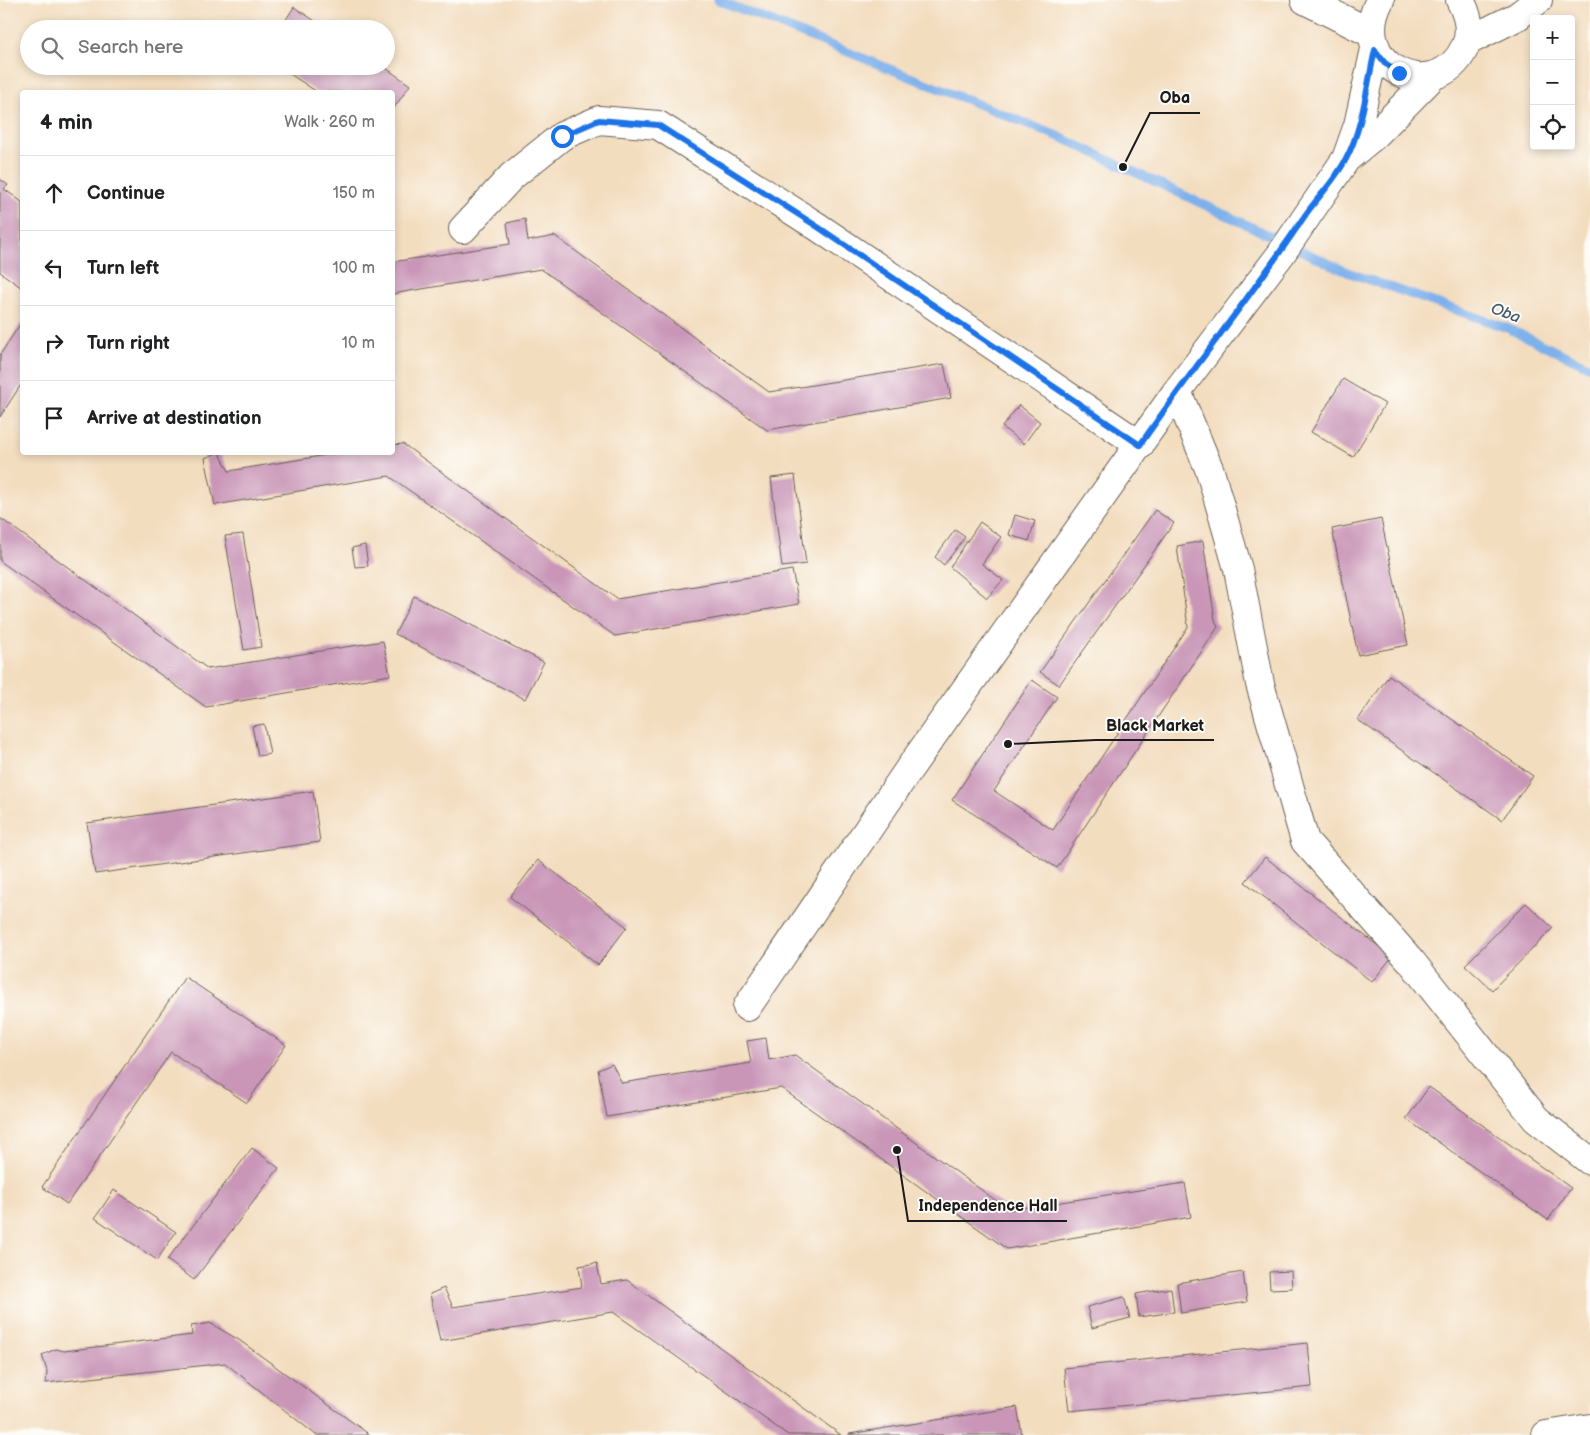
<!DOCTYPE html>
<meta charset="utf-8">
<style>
:root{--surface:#fff;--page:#f2f2f2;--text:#202124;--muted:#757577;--line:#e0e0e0}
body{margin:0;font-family:"Balsamiq Sans",sans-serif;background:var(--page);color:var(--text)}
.controls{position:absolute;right:15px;top:15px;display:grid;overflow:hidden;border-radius:5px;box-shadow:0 2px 8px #0003}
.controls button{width:45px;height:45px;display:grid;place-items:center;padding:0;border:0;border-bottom:1px solid var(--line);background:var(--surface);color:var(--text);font:25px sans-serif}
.stop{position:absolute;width:15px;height:15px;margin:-11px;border:4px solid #1a73e8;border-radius:50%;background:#fff}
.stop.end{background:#1a73e8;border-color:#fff;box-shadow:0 1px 5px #0008}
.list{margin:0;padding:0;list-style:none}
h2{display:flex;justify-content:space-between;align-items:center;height:65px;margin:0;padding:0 20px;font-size:21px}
h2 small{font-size:16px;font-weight:400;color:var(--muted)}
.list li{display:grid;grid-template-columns:32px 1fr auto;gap:15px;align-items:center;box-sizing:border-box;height:75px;padding:0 20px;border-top:1px solid var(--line)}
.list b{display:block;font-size:19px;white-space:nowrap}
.list em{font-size:16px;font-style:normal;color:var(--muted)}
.icon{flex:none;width:28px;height:28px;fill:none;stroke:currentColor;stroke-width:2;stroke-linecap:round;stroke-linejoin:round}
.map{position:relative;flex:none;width:1590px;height:1435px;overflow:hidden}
.search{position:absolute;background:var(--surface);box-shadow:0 2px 8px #0003;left:20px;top:20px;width:375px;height:55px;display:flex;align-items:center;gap:12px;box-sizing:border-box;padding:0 18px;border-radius:28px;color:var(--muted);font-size:19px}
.panel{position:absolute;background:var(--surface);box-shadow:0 2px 8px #0003;left:20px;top:90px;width:375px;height:365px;border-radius:5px}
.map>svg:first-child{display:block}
</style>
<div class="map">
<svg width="1590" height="1435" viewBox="0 0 1590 1435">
<rect width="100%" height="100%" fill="#fdfcf7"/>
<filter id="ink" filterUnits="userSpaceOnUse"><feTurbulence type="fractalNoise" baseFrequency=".02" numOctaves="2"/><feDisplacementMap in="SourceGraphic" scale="10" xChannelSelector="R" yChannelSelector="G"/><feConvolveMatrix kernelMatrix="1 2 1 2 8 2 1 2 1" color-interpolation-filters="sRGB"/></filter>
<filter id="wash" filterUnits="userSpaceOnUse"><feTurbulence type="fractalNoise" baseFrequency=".0096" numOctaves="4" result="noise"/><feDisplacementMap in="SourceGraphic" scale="20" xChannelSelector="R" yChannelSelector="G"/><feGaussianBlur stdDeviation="1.12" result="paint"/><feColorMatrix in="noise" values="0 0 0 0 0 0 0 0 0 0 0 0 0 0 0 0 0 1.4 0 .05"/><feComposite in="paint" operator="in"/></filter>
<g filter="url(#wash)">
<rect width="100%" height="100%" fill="#f3ddbf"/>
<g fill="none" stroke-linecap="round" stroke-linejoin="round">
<path stroke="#7eb1eb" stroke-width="9" d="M718,0L1060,137L1347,272L1507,328L1590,367"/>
</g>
<g id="blocks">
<path fill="#c996b8" d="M294,7L327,29H280Z
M278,66H383L410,85L392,111V92H317Z
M0,179L8,185L4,189L22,202V288L0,272Z
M525,219L528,241L555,236L769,392L944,364L951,398L767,430L541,269L392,294V262L510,244L507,223Z
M22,321V383L0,417V355Z
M1343,379L1385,404L1353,457L1311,432Z
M1019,405L1040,422L1024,444L1002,427Z
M403,444L617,599L792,570L799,604L615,636L389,476L215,505L205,458L219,452L229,471L345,452H392V445Z
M795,475L806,564L782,567L771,478Z
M1155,510L1174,523L1059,685L1040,672Z
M1015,515L1035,521L1029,541L1009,535Z
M0,518L208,669L383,641L390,675L206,707L0,561Z
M1381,519L1408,645L1358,655L1332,529Z
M980,522L1001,537L982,564L1003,580L987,598L950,567Z
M955,530L965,537L944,565L935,557Z
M243,534L261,647L244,650L225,536Z
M1203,541L1215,620L1218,627L1057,868L952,800L1032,680L1057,697L994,791L1053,830L1188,627L1177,546Z
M365,545L368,566L355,567L352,548Z
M414,596L544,662L525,699L395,634Z
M1389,675L1533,776L1502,820L1358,720Z
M264,724L270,754L258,756L252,726Z
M313,791L320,842L95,874L87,823Z
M1265,857L1392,957L1372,982L1245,882Z
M538,860L627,927L598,965L510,897Z
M1526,903L1553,928L1492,990L1465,965Z
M185,977L286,1045L247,1103L171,1052L67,1204L42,1187Z
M766,1038L769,1060L795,1055L1009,1210L1185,1183L1191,1217L1007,1249L781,1088L607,1117L598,1070L612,1064L622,1083L751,1063L747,1041Z
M1429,1087L1571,1188L1548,1220L1406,1119Z
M252,1148L279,1168L194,1280L167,1260Z
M114,1190L176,1232L157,1260L95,1218Z
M597,1263L601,1284L627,1280L841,1435H788L613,1312L440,1341L430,1294L444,1288L453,1307L582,1287L579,1266Z
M1291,1271L1292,1288L1270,1289L1269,1272Z
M1243,1272L1247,1302L1181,1313L1177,1283Z
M1171,1288L1174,1312L1139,1317L1136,1294Z
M1124,1297L1130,1318L1092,1328L1087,1307Z
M210,1323L239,1340L370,1435H316L225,1363L46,1383L47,1371L42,1355L56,1349L64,1351L192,1335L191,1326Z
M1308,1343L1312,1387L1069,1411L1064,1368Z
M1017,1407L1022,1435H849V1434Z"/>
</g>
</g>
<g filter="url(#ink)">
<use href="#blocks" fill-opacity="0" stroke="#676055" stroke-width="1"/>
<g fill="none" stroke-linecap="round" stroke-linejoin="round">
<defs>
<path id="minor" d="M1305,0L1371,33
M1380,0C1345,66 1436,109 1465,47C1473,31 1468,15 1460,0
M1468,41L1518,16L1538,0
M1346,159L1358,125L1375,49
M463,229L512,176L562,136L599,120L658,125L818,227L1140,445
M1177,391L1210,471L1238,569L1260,684L1305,841L1411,961L1536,1119L1590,1161
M747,1007L909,769L1177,391L1281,254L1346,159L1376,134L1433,76
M1546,1435L1590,1428"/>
</defs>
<use href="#minor" stroke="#676055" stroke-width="30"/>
<use href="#minor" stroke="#fff" stroke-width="28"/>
</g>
</g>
<g fill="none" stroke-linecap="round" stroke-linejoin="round" filter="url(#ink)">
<path stroke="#1a73e8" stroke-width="6" d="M562,136L599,120L658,125L818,227L1140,445C1194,366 1254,293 1306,214C1319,196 1336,179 1346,159C1363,127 1367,85 1375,50L1385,63L1399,73"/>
</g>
<g text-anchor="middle" stroke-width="4" stroke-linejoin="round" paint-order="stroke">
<g font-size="16" font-style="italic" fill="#43586f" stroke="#fdfcf7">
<text transform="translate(1506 312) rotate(21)" y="6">Oba</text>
</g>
</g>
<path fill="none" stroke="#1c1c1c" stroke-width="2" d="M1123 167L1150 113H1200M1008 744L1096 740H1214M897 1150L908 1221H1067"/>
<g fill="#1c1c1c" stroke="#fdfcf7" stroke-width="2">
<circle cx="1123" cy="167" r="5"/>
<circle cx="1008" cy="744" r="5"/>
<circle cx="897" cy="1150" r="5"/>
</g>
<g font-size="16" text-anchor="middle" font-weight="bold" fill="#1c1c1c" stroke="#fdfcf7" stroke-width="4" stroke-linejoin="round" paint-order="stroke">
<text x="1175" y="103">Oba</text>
<text x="1155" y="731">Black Market</text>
<text x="988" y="1211">Independence Hall</text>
</g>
</svg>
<div class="controls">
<button>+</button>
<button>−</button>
<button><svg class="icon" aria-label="locate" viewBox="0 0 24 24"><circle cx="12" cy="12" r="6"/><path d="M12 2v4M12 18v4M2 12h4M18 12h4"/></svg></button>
</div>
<div class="stop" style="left:562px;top:136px"></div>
<div class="stop end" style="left:1399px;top:73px"></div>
<div class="search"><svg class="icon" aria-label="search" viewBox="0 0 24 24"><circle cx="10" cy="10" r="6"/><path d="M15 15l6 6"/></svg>Search here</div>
<section class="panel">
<h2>4 min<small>Walk · 260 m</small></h2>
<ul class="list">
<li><svg class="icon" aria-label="ahead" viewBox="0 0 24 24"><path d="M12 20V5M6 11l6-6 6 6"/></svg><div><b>Continue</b></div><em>150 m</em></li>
<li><svg class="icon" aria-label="left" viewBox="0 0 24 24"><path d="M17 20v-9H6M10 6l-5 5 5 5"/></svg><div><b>Turn left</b></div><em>100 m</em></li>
<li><svg class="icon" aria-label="right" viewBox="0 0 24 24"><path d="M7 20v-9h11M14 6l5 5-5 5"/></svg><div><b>Turn right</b></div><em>10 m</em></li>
<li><svg class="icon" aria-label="arrive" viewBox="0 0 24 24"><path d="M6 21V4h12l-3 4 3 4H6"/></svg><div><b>Arrive at destination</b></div></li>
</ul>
</section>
</div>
